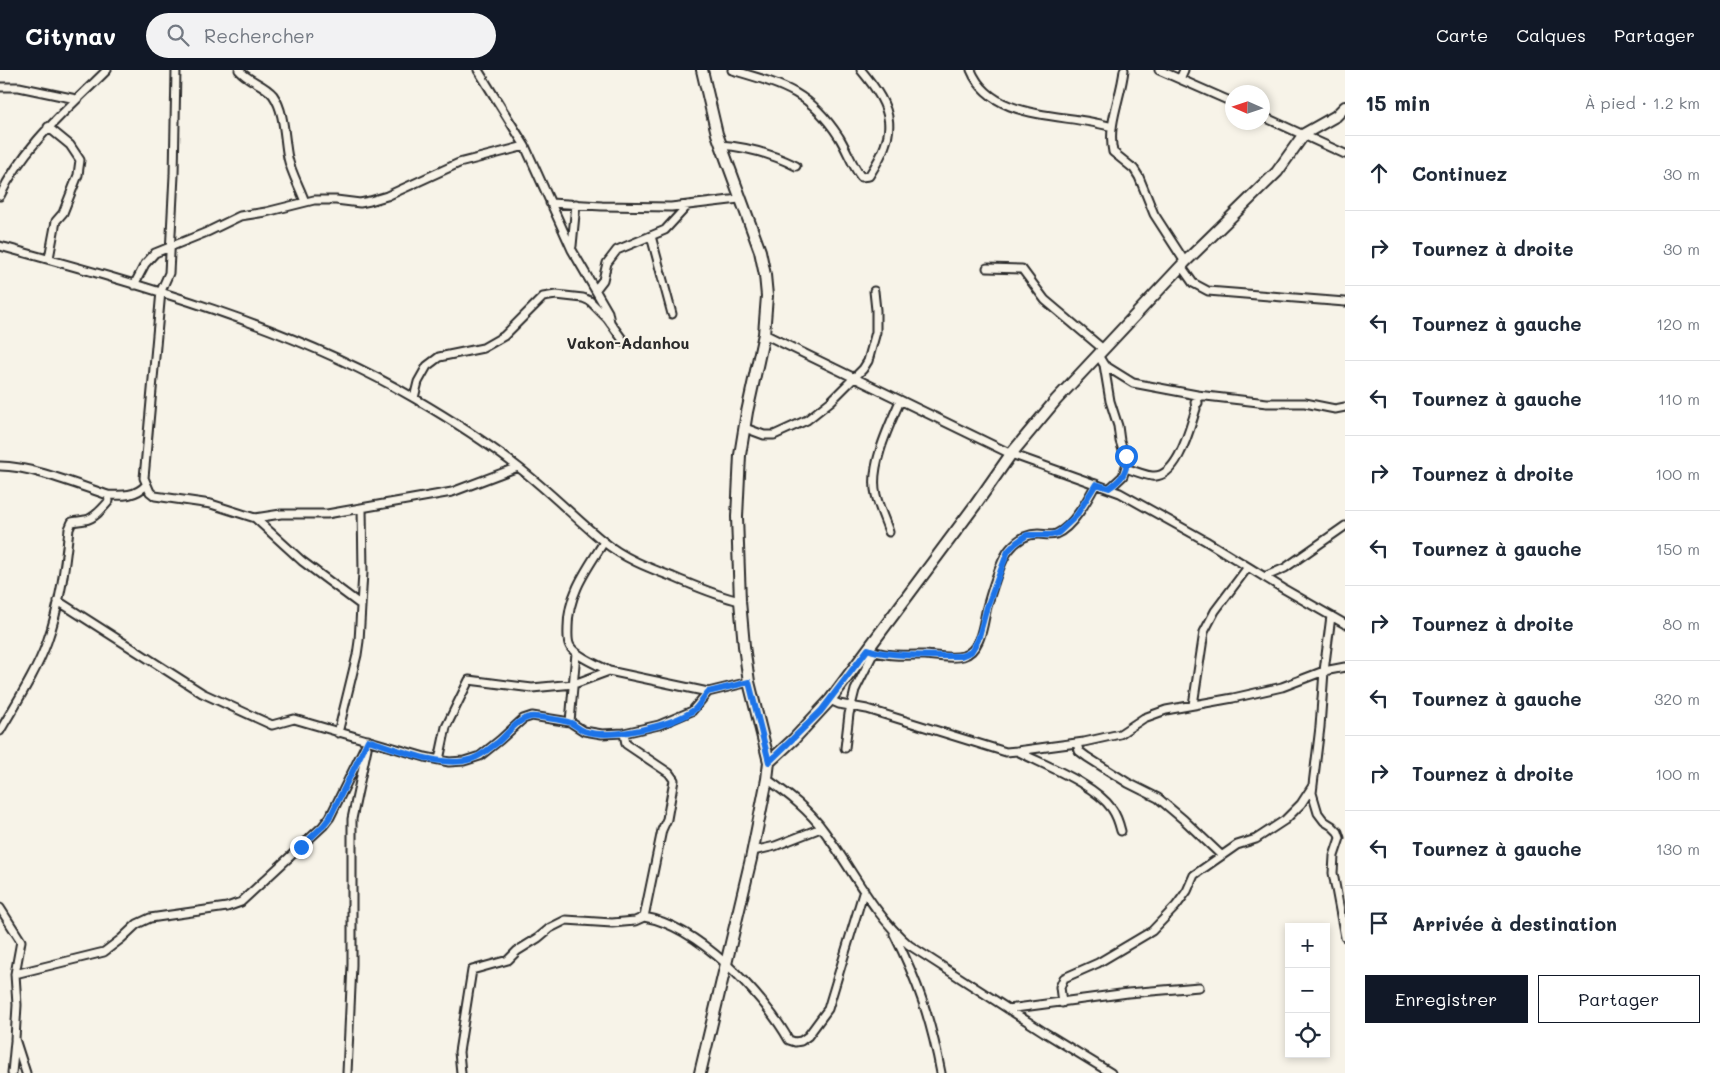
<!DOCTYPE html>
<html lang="fr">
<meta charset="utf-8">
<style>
:root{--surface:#fff;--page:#f2f2f3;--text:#1f2937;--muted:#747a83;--line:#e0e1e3;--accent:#111827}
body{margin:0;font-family:Mali,sans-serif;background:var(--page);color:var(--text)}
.controls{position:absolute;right:15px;bottom:15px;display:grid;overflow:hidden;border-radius:0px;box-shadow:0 2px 8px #0003}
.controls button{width:45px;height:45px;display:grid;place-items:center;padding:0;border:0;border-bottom:1px solid var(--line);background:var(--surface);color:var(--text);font:25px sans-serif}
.compass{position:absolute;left:1225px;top:15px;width:45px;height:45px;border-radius:50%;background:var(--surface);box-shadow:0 2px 8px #0003;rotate:273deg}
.stop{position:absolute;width:15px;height:15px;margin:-11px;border:4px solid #1a73e8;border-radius:50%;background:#fff}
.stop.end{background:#1a73e8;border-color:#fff;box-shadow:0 1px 5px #0008}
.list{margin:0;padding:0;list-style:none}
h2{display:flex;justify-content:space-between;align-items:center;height:65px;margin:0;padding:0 20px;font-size:21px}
h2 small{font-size:16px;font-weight:400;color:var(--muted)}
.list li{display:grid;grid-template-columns:32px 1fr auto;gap:15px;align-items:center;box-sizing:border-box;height:75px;padding:0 20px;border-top:1px solid var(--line)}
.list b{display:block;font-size:19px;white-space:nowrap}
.list em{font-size:16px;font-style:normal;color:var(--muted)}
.actions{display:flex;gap:10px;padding:15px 20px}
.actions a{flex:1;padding:11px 0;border:1px solid var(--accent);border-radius:0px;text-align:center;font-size:18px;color:var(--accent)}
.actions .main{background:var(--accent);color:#fff}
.icon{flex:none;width:28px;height:28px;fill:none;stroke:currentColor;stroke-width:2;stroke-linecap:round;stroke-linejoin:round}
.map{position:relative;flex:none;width:1345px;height:1003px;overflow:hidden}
header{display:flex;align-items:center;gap:30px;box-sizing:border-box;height:70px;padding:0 25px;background:var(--accent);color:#fff}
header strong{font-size:24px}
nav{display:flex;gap:28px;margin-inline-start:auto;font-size:18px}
.search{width:350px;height:45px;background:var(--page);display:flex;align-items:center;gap:12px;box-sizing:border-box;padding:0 18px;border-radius:28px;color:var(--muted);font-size:19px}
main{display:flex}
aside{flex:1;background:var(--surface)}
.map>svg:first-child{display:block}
</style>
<header>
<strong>Citynav</strong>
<div class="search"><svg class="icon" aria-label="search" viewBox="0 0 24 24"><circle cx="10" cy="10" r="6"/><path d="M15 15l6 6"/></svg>Rechercher</div>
<nav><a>Carte</a><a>Calques</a><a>Partager</a></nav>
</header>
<main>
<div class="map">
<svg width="1345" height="1003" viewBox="0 0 1345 1003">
<rect width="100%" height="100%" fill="#f7f3e8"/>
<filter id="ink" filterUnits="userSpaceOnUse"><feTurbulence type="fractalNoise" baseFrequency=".02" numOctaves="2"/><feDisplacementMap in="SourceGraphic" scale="10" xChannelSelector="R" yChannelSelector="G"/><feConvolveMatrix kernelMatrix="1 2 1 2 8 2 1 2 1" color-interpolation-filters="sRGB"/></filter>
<g filter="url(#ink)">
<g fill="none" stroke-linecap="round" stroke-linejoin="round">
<defs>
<path id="street" d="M176,0L174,105L169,203L161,221L144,408L150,422L155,426L211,434L255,448L281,444H327L452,422L518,397
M239,0C248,11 264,14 273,25C285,42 284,68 288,88C291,102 300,118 305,132
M478,0L525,76L572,180L608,242L610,252
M732,0C783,15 809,21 839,67C847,80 852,95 861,107L869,106C898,61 895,41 861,0
M971,0C993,53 1067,42 1112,57
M1124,0C1121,28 1107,54 1113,82L1134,99L1139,107L1154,144L1185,192
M1159,0L1232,32
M1180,9L1184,0
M0,17H19L76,29
M1262,46L1345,84
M48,57L70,75L80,90L78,105L63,143L56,151L49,188
M720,75C748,77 772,84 796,96
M0,126C24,75 68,39 107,0
M550,133L602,136L671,137L739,129
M651,166L672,244
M0,176C138,214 289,255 414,328C450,349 486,372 518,397C548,420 574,447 603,471C623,488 649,498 673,507C695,516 717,526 740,531
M572,176L576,134
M1181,196L1193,213L1208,221L1345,232
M987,198L1022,199L1045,230L1103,279
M134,215L145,194L155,183L207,162L240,146L266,142L314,130H336L360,133L370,131L387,126L459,93L525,76
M596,219L603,210L607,193L617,180L665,160L688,135
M764,264L1011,384L1120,423L1206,471L1284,519L1345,554
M1098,285L1104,295L1133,313L1197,325L1267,333H1305L1335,339L1345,337
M1104,295L1110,331L1118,356L1120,371L1127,393L1123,406L1109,419
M414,328L418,312L427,296L439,287L483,278L504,266L543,227L556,225L583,228L590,231L607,248L625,273
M745,358L764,365H774L807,350L831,331L863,299L868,291L876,262V240L874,221
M0,396C31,396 78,415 108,425L109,431C103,438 94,449 85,450C80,451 76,451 72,452L69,459C65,497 60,536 47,572C36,603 16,633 0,661
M1126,398C1134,401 1144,405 1152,406C1178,409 1190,357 1196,339L1195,332L1198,333L1197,325
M108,425C123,426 136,426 146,415
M255,448L302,491L361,535
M889,462C885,450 879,438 876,425C869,397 889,356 900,331
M604,472C587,499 568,524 568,557C568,563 567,571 570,576C576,587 599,595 609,601
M1264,507L1285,498L1345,456
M58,531L202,623L272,655L294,649L425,687L449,692L464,691L480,686L500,670L523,649L532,646L570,652L584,661L602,664L624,663L659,655L692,641L708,622L749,612
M1331,546L1324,601L1320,657L1312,723L1318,743L1324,751L1332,756L1338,762L1340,768L1334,786L1333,803L1345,867
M869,579C882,587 909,585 925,585C936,586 952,589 963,586C982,580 983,553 987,537C991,523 1000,491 1009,480C1016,471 1026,464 1038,464C1044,464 1050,466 1056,464C1073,457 1088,429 1096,414
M830,630L839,634L867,639L993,678L1006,682L1017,681L1084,672L1120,664L1144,648L1166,640L1233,628L1282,617L1324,601L1345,597
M1193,635L1204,562L1215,541L1248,497
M570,652L576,583
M338,663L357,585L359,571L363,502L362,438
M1077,673L1079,681L1087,687L1128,713L1158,728L1184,750L1221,785
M845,678L849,644L855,620L874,582
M1017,681C1044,695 1095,714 1112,739C1117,746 1119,753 1121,761
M439,690L446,657L469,610L532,618L574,614L609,601L708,622
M767,709C788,724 809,740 824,761C852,799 873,844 909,875L1044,962L1111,1003
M753,781L775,776L821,758
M0,838L21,871L15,904L17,935L15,969L26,1003
M644,847C698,856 763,924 789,970L795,972L801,971L808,966L828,939L864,820
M894,864C918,912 931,950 941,1003
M15,904L104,882L121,869L137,854L150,848L227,837L241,832L323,756L330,747L368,670
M1062,933L1060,917L1064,908L1098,893L1152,861L1176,836L1187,821L1194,805L1237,775L1256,769L1285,750L1301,734L1312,717
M1008,939L1128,923L1199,917
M12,1003L15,971
M347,1003L352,895V749L367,678
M461,1003L459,982L472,900L508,890L517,881L538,868L550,858L566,850L612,853L635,851L644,847L662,760L667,749L674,710L669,703L626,674L624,663"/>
<path id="secondary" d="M769,692L794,669L830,630L976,434L1011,384L1056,330L1185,192L1277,102L1304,64L1336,46L1345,37
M700,1003L751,789L767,709L769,692L749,612L744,576L740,531L737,447L740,385L747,342L764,264L767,226L765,205L760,181L717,64L702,0"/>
</defs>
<use href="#street" stroke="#2b2b2b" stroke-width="11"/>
<use href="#secondary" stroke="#2b2b2b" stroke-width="14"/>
<use href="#street" stroke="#f7f3e8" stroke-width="7"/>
<use href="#secondary" stroke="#f7f3e8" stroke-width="10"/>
</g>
</g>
<g fill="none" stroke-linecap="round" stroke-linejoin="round" filter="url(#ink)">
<path stroke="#1a73e8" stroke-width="6" d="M301,777L323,756L330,747L368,670C397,679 442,699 472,689C481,686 489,679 497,673C507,665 516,650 530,647C537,646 563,650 571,653C575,655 579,659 584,661C610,670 672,656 694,640C700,635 703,627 708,622L749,612L769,692L821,641L868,579C884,587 941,586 961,586L971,582L978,570L987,537L1008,481L1016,473L1027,465H1051L1058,463L1076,446L1096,414L1109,418C1121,410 1129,401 1126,386"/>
</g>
<g text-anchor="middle" stroke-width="4" stroke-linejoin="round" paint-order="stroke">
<g font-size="16" font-weight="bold" fill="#2b2b2b" stroke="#f7f3e8">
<text x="628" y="279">Vakon-Adanhou</text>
</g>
</g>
</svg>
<div class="controls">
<button>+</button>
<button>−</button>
<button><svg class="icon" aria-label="locate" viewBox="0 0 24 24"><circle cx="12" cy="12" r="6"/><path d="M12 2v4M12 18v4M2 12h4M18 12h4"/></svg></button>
</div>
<svg class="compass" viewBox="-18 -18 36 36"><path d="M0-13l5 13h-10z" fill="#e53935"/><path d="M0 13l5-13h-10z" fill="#747a83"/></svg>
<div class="stop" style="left:1126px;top:386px"></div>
<div class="stop end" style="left:301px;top:777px"></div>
</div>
<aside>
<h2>15 min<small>À pied · 1.2 km</small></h2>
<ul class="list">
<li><svg class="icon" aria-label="ahead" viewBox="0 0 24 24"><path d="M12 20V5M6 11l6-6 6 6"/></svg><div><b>Continuez</b></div><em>30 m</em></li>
<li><svg class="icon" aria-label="right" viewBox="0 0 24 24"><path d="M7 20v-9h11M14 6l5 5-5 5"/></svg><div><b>Tournez à droite</b></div><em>30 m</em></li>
<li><svg class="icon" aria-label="left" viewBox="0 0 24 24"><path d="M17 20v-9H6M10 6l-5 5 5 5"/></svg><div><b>Tournez à gauche</b></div><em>120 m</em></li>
<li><svg class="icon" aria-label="left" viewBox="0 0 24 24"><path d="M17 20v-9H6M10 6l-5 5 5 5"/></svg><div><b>Tournez à gauche</b></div><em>110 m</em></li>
<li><svg class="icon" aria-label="right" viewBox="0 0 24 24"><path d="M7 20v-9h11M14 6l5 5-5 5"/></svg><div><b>Tournez à droite</b></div><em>100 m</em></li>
<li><svg class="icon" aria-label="left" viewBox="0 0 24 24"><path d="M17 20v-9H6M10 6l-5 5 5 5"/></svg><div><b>Tournez à gauche</b></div><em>150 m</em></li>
<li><svg class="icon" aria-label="right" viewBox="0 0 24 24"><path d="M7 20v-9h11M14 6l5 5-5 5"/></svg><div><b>Tournez à droite</b></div><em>80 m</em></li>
<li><svg class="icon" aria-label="left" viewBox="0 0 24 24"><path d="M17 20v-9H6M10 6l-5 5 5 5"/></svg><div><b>Tournez à gauche</b></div><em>320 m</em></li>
<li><svg class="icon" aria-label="right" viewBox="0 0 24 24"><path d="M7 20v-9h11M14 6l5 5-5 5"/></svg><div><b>Tournez à droite</b></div><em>100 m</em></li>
<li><svg class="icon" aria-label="left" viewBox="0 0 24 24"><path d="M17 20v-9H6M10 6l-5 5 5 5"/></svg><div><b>Tournez à gauche</b></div><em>130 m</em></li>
<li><svg class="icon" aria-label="arrive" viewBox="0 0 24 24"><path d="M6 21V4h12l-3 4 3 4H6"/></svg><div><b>Arrivée à destination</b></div></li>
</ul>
<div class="actions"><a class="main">Enregistrer</a><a>Partager</a></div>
</aside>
</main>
